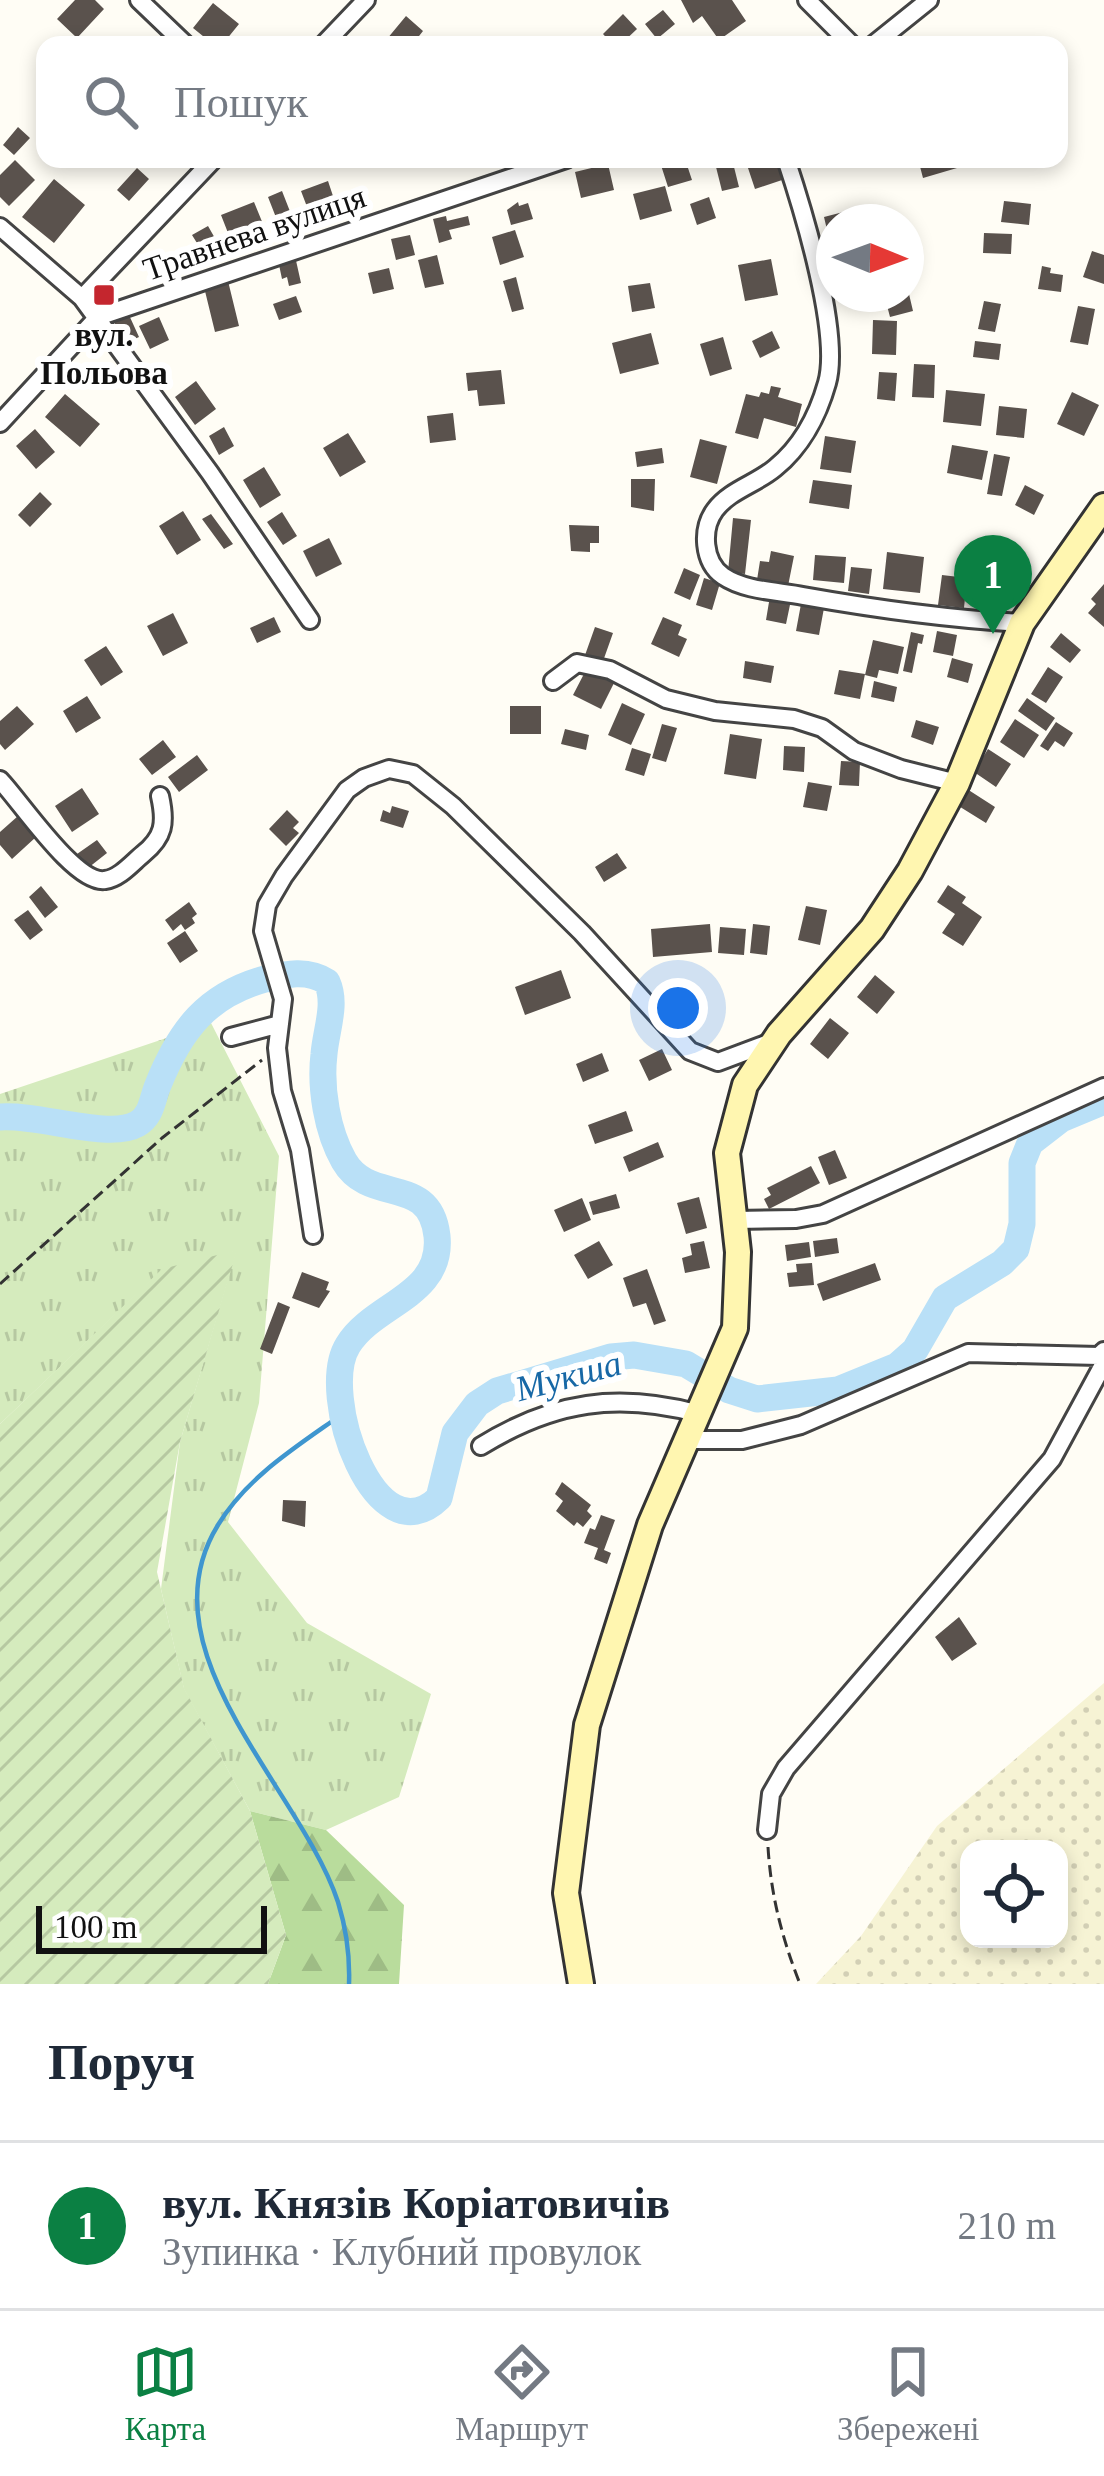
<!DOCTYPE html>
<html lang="uk">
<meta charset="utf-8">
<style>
:root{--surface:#fff;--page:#f6f6f7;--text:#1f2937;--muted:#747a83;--line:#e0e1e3;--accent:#0b8043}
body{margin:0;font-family:Georgia,serif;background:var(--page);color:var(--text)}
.controls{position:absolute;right:36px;bottom:36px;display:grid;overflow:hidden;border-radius:24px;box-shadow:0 6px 18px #0003}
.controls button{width:108px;height:108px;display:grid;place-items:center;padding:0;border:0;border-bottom:3px solid var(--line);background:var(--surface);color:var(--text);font:60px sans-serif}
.compass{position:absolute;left:816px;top:204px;width:108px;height:108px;border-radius:50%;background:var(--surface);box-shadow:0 6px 18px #0003;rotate:91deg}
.scale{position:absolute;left:36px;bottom:30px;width:231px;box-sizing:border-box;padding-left:12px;border:6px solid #111;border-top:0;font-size:33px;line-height:42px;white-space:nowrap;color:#111;-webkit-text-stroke:9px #fff;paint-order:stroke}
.you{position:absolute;left:678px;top:1008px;width:42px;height:42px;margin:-30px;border:9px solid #fff;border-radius:50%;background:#1a73e8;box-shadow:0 0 0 18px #1a73e833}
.badge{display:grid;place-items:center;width:78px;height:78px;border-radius:50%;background:var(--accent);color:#fff;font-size:39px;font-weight:700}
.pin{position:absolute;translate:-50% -99px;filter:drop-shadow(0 3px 6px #0008)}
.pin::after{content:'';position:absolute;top:63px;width:42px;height:36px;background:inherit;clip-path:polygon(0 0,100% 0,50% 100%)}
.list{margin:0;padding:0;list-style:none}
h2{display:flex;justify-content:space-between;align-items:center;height:156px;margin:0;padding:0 48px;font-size:51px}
h2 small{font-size:39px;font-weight:400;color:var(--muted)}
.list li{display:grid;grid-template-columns:78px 1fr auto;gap:36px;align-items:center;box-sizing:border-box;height:168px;padding:0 48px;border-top:3px solid var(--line)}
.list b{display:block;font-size:45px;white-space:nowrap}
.list p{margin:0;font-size:39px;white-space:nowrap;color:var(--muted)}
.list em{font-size:39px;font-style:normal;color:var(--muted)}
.icon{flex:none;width:66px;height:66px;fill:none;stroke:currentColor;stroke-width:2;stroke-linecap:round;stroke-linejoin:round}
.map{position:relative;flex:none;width:1104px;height:1984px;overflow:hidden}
.search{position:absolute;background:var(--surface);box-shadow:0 6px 18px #0003;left:36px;right:36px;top:36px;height:132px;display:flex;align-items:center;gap:30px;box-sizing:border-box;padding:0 42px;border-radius:24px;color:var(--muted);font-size:45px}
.sheet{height:324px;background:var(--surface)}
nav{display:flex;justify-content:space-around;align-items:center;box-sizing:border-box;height:168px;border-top:3px solid var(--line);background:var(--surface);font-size:33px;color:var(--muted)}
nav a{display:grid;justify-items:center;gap:6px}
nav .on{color:var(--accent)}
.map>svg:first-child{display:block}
</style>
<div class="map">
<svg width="1104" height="1984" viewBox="0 0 1104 1984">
<defs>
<pattern id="farmland-dots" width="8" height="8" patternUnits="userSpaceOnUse" patternTransform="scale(3)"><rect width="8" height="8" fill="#f6f3d4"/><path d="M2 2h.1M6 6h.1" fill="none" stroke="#d2cfb5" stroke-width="1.8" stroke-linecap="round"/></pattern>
<pattern id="grass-tufts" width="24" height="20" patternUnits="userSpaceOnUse" patternTransform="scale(3)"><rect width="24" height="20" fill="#d5ebbd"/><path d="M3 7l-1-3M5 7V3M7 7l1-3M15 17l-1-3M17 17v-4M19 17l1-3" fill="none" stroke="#b6c8a1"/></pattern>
<pattern id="forest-firs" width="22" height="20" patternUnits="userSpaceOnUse" patternTransform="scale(3)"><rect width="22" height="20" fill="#b9dc9c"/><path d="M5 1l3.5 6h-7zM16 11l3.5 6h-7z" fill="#9ebc85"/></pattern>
<pattern id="garden-furrows" width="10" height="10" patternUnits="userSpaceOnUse" patternTransform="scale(3)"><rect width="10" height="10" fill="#d5ebbd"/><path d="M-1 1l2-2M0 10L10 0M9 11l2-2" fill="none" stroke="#b6c8a1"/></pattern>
</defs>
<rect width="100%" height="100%" fill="#fffdf5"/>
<path fill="url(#farmland-dots)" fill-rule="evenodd" d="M1104,1683V1984H816L861,1936L937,1826ZM969,1849H1059V1939H969Z"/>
<path fill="url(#grass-tufts)" d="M211,1023L279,1156L259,1403L228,1522L307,1623L431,1694L399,1797L326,1830L250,1811L184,1689L161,1589L180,1442L236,1251L162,1270L0,1424V1094Z"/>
<path fill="url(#forest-firs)" d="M250,1811L326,1830L404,1905L399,1984H268L286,1935Z"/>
<path fill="url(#garden-furrows)" d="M237,1250L180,1442L157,1572L184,1688L250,1811L286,1935L268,1984H0V1424L162,1269Z"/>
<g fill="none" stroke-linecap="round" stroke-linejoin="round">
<path stroke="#3f96cf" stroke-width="4.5" d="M341,1415C296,1447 247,1477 218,1525C140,1651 301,1789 338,1902C346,1928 350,1957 349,1984"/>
<path stroke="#b9e0f7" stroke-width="27" d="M0,1117C39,1114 109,1140 137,1124C152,1116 152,1099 158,1085C180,1030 207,995 265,979C286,974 308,969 327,982C337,1004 326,1030 324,1054C320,1088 327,1131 344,1161C370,1206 430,1173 437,1236C443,1296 374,1303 348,1345C317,1394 376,1560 439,1498L455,1433L477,1404L497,1391L611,1357L634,1355L686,1364L729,1390L757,1399L838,1390L897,1366L915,1350L945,1298L1002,1263L1016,1249L1022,1224V1163L1030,1143L1061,1119L1104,1101"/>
</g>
<path fill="#5a524d" d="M75,0H95L104,9L77,38L57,19Z
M681,0H732L746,21L719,40L702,16L693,23Z
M213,3L239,24L222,45H214L193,28Z
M663,10L675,24L657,39L645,24Z
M623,14L637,29L620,45H613L603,34Z
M406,16L423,31L412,45H382Z
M18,127L30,138L14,155L3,145Z
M659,159H685L692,180L668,187Z
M714,159H732L739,187L722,191Z
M745,159H781L788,178L755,189Z
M918,159H954L957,168L923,178Z
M15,160L35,180L9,206L0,197V175Z
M608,164L614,190L581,198L575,172Z
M137,168L149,179L129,201L117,190Z
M54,179L85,205L54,243L22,217Z
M328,181L335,202L309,212L301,191Z
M665,186L672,211L640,220L633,194Z
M282,191L291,214L277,220L268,197Z
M709,197L716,218L697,225L690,204Z
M1004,201L1031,204L1029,225L1001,222Z
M254,202L263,224L230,238L221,215Z
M518,202L519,206L528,203L533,219L511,225L507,210Z
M851,210L854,222H834L832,251L824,217Z
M446,216L447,221L468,216L470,225L449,230L452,239L439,243L433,219Z
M208,226L220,247L205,256L192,235Z
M515,230L524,257L500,265L492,237Z
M984,233L1012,234L1011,254L983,253Z
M410,235L415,255L396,260L391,239Z
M1092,251L1104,255V284L1083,277Z
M437,255L444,284L425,288L418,260Z
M295,256L301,283L289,286L287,277L282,279L278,260Z
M771,259L778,295L745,301L738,265Z
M1042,266L1051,268L1050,273L1063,275L1061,292L1038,289Z
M389,268L394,289L373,294L368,273Z
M516,277L524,309L512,312L503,281Z
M228,281L239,326L215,332L204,287Z
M650,283L655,308L632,312L628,286Z
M884,294H909L913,311L890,317Z
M296,296L302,312L279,320L273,304Z
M984,301L1001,304L995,332L978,329Z
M1078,306L1095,309L1088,345L1070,342Z
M129,315L139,337L124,344L114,322Z
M159,317L169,340L150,349L139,326Z
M873,320L897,321L896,355L872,354Z
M772,331L780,348L760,358L752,341Z
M651,333L659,364L620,374L612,343Z
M723,337L732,369L710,376L700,344Z
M975,341L1001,344L999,360L973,357Z
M914,364L935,365L934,398L912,397Z
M501,370L505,404L479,406L477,390L468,391L466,373Z
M879,372L897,373L895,401L877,399Z
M196,381L216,409L195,425L175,397Z
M771,386L781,388L778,397L802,404L796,427L764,418L758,439L735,433L746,394L759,397L761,392L769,394Z
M946,390L985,394L981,426L943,422Z
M1072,392L1099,405L1084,436L1057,424Z
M65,394L100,424L80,447L45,417Z
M999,406L1027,409L1024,438L996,435Z
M453,413L456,440L430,443L427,416Z
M224,427L234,446L219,455L209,436Z
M35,429L55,452L36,469L16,446Z
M348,433L366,462L340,477L323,448Z
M825,436L856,441L851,473L820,469Z
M700,439L727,446L717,484L690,477Z
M952,445L988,451L982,480L947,473Z
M662,448L664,463L637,467L635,452Z
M994,454L1010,457L1002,496L987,494Z
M264,467L281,495L260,508L243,480Z
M631,479H655L654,511L631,507Z
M813,480L852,485L849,509L809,503Z
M1025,485L1044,495L1034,515L1015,505Z
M40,492L52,504L30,527L18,515Z
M183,511L201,540L177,555L159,526Z
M282,512L297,536L283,545L267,522Z
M211,514L233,544L224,549L202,519Z
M733,518L751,520L745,574L728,572Z
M569,525L599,526V543H590V552L571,551Z
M329,538L342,564L316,577L303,551Z
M997,538L1020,549L1007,579L984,568Z
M771,551L794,556L788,586L757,580L760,561L769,562Z
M887,552L924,557L920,593L883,589Z
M815,555L846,557L844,583L813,580Z
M851,567L872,569L869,594L848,591Z
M684,568L700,575L690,600L674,593Z
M942,575L967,578L964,608L938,605Z
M704,578L720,583L712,610L696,605Z
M1104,584V627L1088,613L1096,604L1091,599Z
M770,596L791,600L786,624L766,620Z
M801,604L824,608L819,635L796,631Z
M173,613L188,643L163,656L147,626Z
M274,617L281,632L257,643L250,628Z
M663,617L682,625L678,635L687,639L679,657L651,644Z
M595,627L613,633L602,664L584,658Z
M937,631L957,635L953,656L933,652Z
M911,632L924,635L922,644L918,643L912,673L903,671Z
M1061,633L1081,650L1070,663L1050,647Z
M873,640L904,647L898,674L879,670L877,678L865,675Z
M106,646L123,672L101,686L84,660Z
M952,658L973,664L968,683L947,677Z
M745,661L774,666L771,683L743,678Z
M1048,667L1063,677L1046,703L1031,694Z
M586,670L614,683L601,709L573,695Z
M839,670L865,674L860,699L834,694Z
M874,681L897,687L894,702L871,697Z
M87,696L101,718L76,733L63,711Z
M1027,698L1055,718L1046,731L1018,711Z
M622,703L645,714L631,745L608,735Z
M17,706L34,724L5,750L0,744V721Z
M510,706H541V734H510Z
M1015,719L1039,735L1024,758L1000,742Z
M916,720L939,727L933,745L911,737Z
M1056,722L1073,733L1064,747L1055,741L1048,751L1040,746Z
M662,724L677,728L666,762L652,758Z
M565,729L589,735L586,750L561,744Z
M730,734L762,739L756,779L724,774Z
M163,740L176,757L152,775L139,759Z
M784,746L805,747L804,772L783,770Z
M632,748L651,754L644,776L625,770Z
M988,749L1011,764L996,787L974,772Z
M197,755L208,770L179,792L168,777Z
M841,761L860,762L859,786L839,785Z
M808,782L832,786L827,811L803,807Z
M82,788L99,814L72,832L55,806Z
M967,789L995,807L986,823L957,805Z
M392,806L409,811L403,828L380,821L383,810L390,813Z
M287,810L299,822L293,828L299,833L286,846L269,829Z
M18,816L36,837L12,859L0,845V832Z
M97,840L107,853L88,868L77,854Z
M617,853L627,868L604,882L595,867Z
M948,885L966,897L962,903L982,917L963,946L942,933L955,914L937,902Z
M41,886L58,907L45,918L29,897Z
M189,902L197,914L192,918L195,923L185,930L181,924L173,931L165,920Z
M806,906L827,910L820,945L798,940Z
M28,910L43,930L30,940L14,920Z
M710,924L712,952L653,957L651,929Z
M753,924L770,926L767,955L750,953Z
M720,927L746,929L744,955L718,953Z
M185,931L198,951L180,963L167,943Z
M561,970L571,998L525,1015L515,987Z
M875,975L895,992L877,1014L857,997Z
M830,1018L849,1033L828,1059L810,1044Z
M662,1049L672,1070L649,1081L639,1060Z
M602,1053L609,1071L583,1082L576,1064Z
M626,1111L633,1131L595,1144L588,1125Z
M658,1142L664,1157L629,1172L623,1157Z
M835,1150L847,1178L829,1185L818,1157Z
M811,1166L820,1183L769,1209L764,1199L771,1195L767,1188Z
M616,1194L620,1208L593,1215L589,1202Z
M699,1197L707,1228L686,1234L677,1203Z
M582,1198L591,1220L564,1232L554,1210Z
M837,1238L839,1253L815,1257L813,1241Z
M599,1241L613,1265L588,1279L574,1255Z
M704,1241L710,1268L685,1273L682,1258L692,1255L690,1244Z
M809,1242L811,1257L787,1261L785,1245Z
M812,1263L814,1285L789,1287L787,1273L797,1272L796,1264Z
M875,1263L881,1280L823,1301L817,1284Z
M647,1269L666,1321L654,1325L646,1303L633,1307L623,1278Z
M302,1272L329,1282L326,1290L330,1291L319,1308L292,1298Z
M278,1302L290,1307L272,1354L260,1349Z
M562,1482L591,1505L587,1511L592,1516L583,1527L577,1522L574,1526L556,1511L563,1501L555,1494Z
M283,1500L306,1501L305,1527L282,1521Z
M601,1515L615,1520L604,1550L611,1553L607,1564L594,1559L598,1548L584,1543L590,1528L595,1530Z
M959,1617L977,1644L952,1661L935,1637Z"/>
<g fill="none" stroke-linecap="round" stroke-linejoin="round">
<defs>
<path id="minor" d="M139,0L186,45
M807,0L852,45
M323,45L366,0
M873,45L929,0
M214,159L82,298L210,473L310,620
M786,159C803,210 841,334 827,383C818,415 801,447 775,468C756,484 730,490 715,510C701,529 703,562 723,576C745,591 778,591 803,596C876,609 948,619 1022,623
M0,227L82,298
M0,423L98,317L566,159
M553,681L577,663L610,670L666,699L715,711L794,719L822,728L854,751L901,769L957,783
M0,780C21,802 76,885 105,880C120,878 132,863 143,854C164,837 166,823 160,796
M231,1037L280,1024
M735,1220L796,1219L823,1214L1104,1087
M313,1235L300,1150L282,1091L277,1048L283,999L263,931L267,905L284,876L347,790L364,778L389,769L413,774L453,806L582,933L690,1051L718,1062L774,1041
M689,1440H742L801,1425L968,1353L1099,1356L1104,1351
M481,1446C554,1401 618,1392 700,1414
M767,1830L771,1794L786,1768L1052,1459L1104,1363"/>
<path id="secondary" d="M581,1984L566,1893L587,1725L650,1525L735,1328L738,1252L727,1153L745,1085L779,1034L872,929L910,871L957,783L1022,623L1104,506"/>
</defs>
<use href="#minor" stroke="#444" stroke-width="22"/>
<use href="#secondary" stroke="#333" stroke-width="30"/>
<path stroke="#333" stroke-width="3" stroke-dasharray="12 6" stroke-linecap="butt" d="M0,1284L162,1138L262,1060
M768,1847C771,1896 782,1938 800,1984"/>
<use href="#minor" stroke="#fff" stroke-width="16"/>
<use href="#secondary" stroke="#fff6b0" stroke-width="24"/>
</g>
<rect fill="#c4262e" stroke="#fff" stroke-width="4.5" x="92" y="283" width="24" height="24" rx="6"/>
<g text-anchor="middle" stroke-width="12" stroke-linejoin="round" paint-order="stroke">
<g font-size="33" fill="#111" stroke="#fff">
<text transform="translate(254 232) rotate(-19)" y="12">Травнева вулиця</text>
</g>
<g font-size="33" font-weight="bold" fill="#111" stroke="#fff">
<text x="104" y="346">вул.<tspan x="104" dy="38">Польова</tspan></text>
</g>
<g font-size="36" font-style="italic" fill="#1768a6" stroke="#fff">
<text transform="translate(568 1375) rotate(-15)" y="13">Мукша</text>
</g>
</g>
</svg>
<div class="controls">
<button><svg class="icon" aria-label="locate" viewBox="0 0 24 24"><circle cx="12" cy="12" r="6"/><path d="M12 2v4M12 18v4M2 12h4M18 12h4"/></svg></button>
</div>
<svg class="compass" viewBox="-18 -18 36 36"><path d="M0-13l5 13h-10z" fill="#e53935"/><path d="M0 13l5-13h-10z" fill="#747a83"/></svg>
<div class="scale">100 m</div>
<div class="you"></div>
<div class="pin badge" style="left:993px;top:634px">1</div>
<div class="search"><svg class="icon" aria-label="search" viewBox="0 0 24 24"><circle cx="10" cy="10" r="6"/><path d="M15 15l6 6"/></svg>Пошук</div>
</div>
<section class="sheet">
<h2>Поруч<small></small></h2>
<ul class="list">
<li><span class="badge">1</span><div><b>вул. Князів Коріатовичів</b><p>Зупинка · Клубний провулок</p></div><em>210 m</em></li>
</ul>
</section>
<nav>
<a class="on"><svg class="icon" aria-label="map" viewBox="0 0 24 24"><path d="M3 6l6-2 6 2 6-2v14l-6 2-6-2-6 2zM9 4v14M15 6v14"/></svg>Карта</a>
<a><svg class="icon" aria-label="directions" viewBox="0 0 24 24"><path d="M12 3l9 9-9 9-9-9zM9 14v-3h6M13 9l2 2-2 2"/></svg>Маршрут</a>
<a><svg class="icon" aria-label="saved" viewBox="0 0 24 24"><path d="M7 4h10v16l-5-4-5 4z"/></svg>Збережені</a>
</nav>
